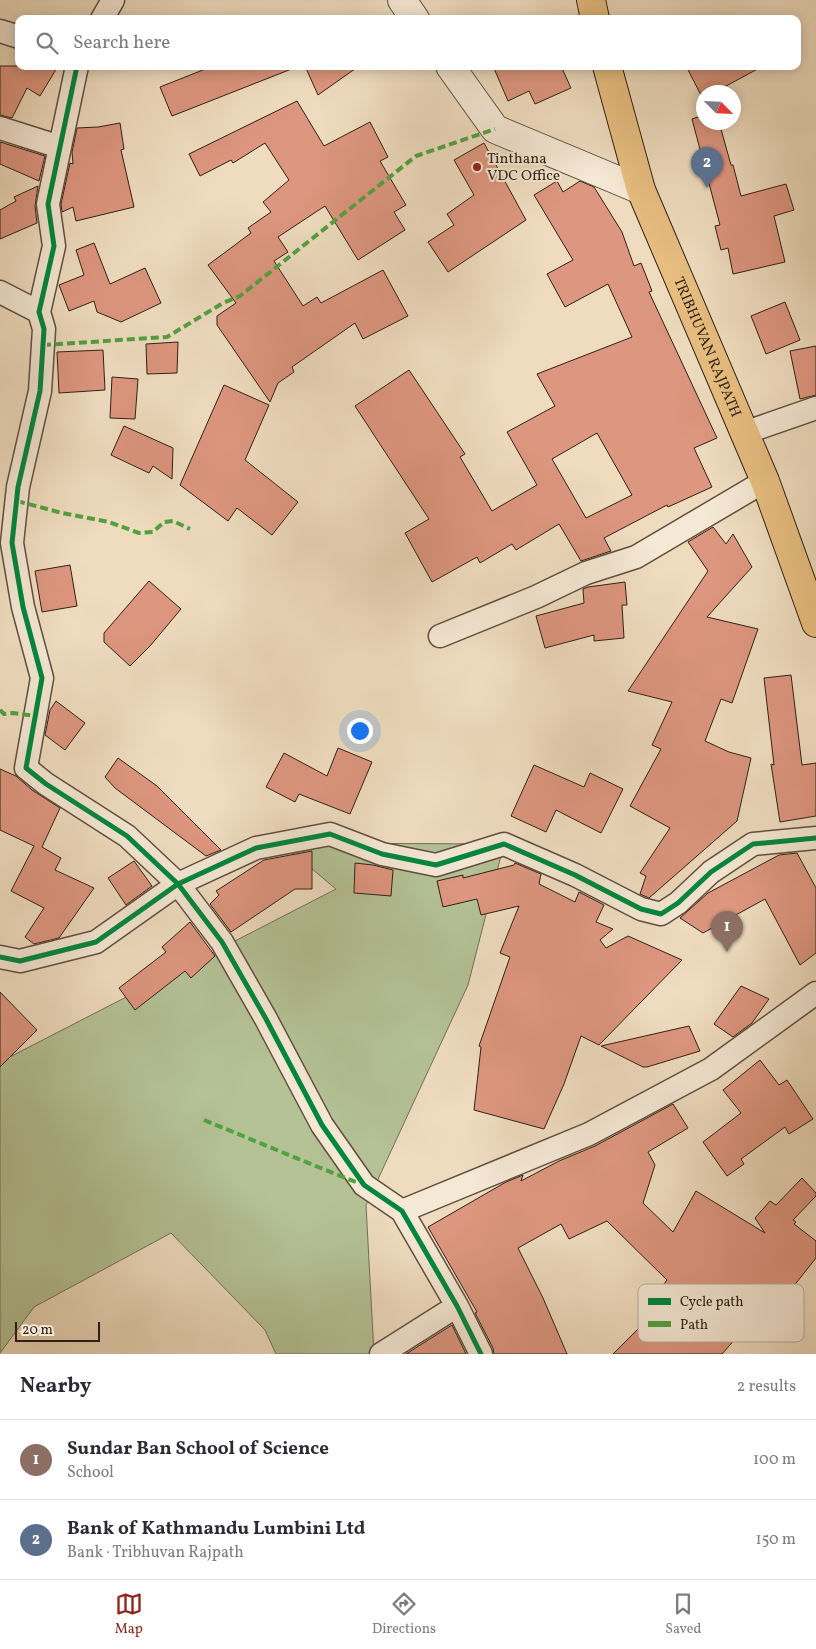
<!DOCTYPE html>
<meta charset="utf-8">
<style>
:root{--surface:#fff;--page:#f7f7f7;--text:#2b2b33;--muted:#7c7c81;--line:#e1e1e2;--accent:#8f2418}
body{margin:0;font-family:Vollkorn,serif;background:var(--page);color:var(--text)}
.compass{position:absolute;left:696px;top:85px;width:45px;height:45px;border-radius:50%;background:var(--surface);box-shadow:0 2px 12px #0003;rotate:114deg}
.scale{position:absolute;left:15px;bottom:12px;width:85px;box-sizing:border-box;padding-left:5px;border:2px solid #302016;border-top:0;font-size:14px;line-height:18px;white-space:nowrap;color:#302016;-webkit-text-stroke:4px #f5e8d5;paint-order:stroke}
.you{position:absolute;left:359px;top:730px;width:18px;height:18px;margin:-12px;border:4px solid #fff;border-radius:50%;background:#1a73e8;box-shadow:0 0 0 8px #1a73e833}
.badge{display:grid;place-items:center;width:32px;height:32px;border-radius:50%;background:var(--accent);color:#fff;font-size:16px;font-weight:700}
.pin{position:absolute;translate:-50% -41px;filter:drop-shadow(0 1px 2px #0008)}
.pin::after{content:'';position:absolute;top:26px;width:18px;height:15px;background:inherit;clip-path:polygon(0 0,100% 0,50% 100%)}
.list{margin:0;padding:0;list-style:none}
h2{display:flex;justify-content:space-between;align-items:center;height:65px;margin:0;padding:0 20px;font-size:21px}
h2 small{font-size:16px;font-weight:400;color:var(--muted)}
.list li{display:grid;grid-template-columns:32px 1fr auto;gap:15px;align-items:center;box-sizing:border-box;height:80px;padding:0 20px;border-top:1px solid var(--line)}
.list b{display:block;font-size:19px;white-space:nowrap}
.list p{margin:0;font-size:16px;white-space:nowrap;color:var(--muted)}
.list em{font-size:16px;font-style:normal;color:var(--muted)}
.icon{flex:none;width:28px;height:28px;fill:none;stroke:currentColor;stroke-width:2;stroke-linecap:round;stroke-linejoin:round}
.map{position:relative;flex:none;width:816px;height:1354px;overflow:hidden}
.search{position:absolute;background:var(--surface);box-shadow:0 2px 12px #0003;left:15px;right:15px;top:15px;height:55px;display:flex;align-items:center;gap:12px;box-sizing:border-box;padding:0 18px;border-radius:10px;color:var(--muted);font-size:19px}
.sheet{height:225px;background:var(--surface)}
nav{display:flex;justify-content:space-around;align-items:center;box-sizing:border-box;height:70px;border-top:1px solid var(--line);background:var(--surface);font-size:14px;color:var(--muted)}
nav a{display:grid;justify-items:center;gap:2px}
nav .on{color:var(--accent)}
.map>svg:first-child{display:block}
</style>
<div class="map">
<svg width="816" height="1354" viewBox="0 0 816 1354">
<rect width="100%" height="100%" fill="#efdcbf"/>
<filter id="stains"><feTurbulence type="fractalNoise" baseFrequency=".004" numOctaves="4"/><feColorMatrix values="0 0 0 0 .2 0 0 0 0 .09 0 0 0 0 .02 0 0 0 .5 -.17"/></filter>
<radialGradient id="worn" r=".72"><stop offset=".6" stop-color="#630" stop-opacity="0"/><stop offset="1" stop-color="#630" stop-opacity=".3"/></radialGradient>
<path fill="#b4c296" stroke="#727156" d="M281,843L504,844L468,985L366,1205L374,1354H276L265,1330L171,1233L34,1307L0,1353V1062L336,889Z"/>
<path fill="#dd967f" stroke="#302016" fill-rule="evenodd" d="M0,66H58L40,96L27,88L12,118L0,115Z
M213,66H293L294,68L172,116L160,87Z
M305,66H359L318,95Z
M493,66H561L571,88L535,104L529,91L508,101Z
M686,66H763L715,92H704L703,99Z
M297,101L324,146L370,122L388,157L380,161L406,205L394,212L405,230L358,260L325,206L278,237L288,252L274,261L303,306L317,297L321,303L383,270L408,316L363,339L355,323L292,367L294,372L278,383L270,402L217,325V316L236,303L208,265L251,233L248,228L271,212L263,202L289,180L265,143L233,163L231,160L200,176L189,154Z
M704,115V122H719L731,165H733L741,196L786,184L794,210L774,216L785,262L733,274L728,248L721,250L715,226L720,225L692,119Z
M120,123L124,149L121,150L134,207L76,221L73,207L62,212L61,204L70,163L73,164L72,152L77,128L98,127Z
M0,142L45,156L39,181L0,164Z
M484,143L526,220L448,272L428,242L454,225L447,214L474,195L454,160Z
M557,181L563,192L580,181L594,187L622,232L634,266L641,263L652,291L649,292L717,438L694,448L712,487L668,507L667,505L604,538L611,551L581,561L559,524L516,550L512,544L480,563L477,557L432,582L405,533L429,519L355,406L409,370L465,454L460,457L492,511L537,485L507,432L555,406L537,374L632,337L608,284L565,307L547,274L573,260L534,195ZM597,433L632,495L586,518L552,459Z
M38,186L35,206L37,223L0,239V210L16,201L14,197Z
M94,243L110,284L145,268L161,303L121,322L97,312L94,301L69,311L59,285L84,275L76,250Z
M785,302L800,340L766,354L751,316Z
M178,342L177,373L147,374L146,344Z
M816,346V395L800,399L790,351Z
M103,350L105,390L59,393L57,352Z
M112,377L138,379L135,419L110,418Z
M224,385L269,405L245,460L298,502L272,535L237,508L228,521L180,485Z
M124,426L173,448L172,479L153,466L149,473L111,455Z
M713,527L726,544L733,534L752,567L707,617L758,629L732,703L721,699L705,741L729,752L751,758L737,821L649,898L640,894L646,876L640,873L670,828L630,806L661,749L652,745L672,702L628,691L708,571L688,542Z
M70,565L77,606L42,612L35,571Z
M149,581L181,609L150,646L130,666L104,642V633Z
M625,582L627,605H622L624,638L594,641V635L545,648L536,616L584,603L583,589L588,587Z
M791,675L802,765L816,763V816L780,822L771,764L774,765L764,678Z
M56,701L85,723L65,750L45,735L50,710Z
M338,748L372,762L350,814L299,794L295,802L266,787L284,753L327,776Z
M118,758L157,786L221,850L206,856L115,788L105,777Z
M534,765L584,787L590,773L623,789L601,833L556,810L546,832L511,816Z
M0,769L16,776L32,790L60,808L42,847L61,858L55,870L94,888L59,938L34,944L25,937L44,908L11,891L34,846L0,830Z
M312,851V889H295L231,932L210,904L219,895L216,891L264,860Z
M797,853L816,888V953L800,965L765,899L703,933L680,918L708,893L779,855Z
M134,861L152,886L126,905L108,878Z
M355,863L373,865L393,870L391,896L354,893Z
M515,863L541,874L539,884L575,902L579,892L604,905L596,922L613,929L600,940L606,948L628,936L682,960L599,1045L581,1036L564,1084L544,1129L474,1110L481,1047L479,1046L510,957L500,953L519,906L481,915L477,899L443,907L437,881L463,875V878L514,865Z
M190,922L215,956L191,978L185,971L135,1010L119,988L166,952L162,947Z
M741,986L769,999L752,1023L733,1037L714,1024Z
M0,992L37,1030L0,1067Z
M689,1026L700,1051L647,1067H643L601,1046Z
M760,1060L779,1085L787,1080L813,1119L789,1134L785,1127L741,1159L744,1164L727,1176L703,1142L741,1113L723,1090Z
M673,1104L688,1128L648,1152L655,1165L643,1203L673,1232L696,1191L765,1233L755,1218L770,1201L776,1205L802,1178L816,1193V1196L793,1220L796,1222L794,1224L816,1241V1258L781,1302L788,1308L760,1342L744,1329L722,1354H613L653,1314L646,1308L667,1280L607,1221L569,1239L561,1224L518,1248L543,1298L567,1354H494L493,1348L475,1313L477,1312L428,1227L506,1182L523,1175L521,1181L559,1161L595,1146Z
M452,1325L466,1354H406Z"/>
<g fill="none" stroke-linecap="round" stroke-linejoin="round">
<defs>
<path id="minor" d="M102,19L113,0
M0,31L19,37
M77,66L48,204L54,246L39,312L44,329L40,391L18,487L12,543L23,607L42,678L26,768L46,784L127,836L178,884L222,942L266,1019L322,1125L364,1185L402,1211L457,1306L481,1354
M0,128L60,147
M0,292L39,312
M744,433L816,408
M440,636L536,597L586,573L636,557L765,481
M0,957L20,961L96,942L178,884L256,848L330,834L382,854L436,865L504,844L575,875L641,909L661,914L678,903L711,872L753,844L816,838
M402,1211L589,1134L711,1069L816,993
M381,1354L457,1306"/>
<path id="tertiary" d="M402,0L415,19
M450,66L495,129L641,190"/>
<g id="trunk">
<path d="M591,0L595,19"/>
<path id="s1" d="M607,66L641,190L765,481L816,623"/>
</g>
</defs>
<use href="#minor" stroke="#604f40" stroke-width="25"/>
<use href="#tertiary" stroke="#604f40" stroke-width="30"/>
<use href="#trunk" stroke="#302016" stroke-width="30"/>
<use href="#minor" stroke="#f5e8d5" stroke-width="22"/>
<use href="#tertiary" stroke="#f5e8d5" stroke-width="28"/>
<use href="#trunk" stroke="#e8be80" stroke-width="28"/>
<path stroke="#52a240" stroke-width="4" stroke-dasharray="8 4" stroke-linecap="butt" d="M43,345L167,337L223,303L240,296L416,156L495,129
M17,501L62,513L109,522L139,533L153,532L164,522L173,521L190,529
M0,710L4,714L13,713L36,716
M204,1120L318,1167L361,1184"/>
<defs>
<path id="cycleway" d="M77,66L48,204L54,246L39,312L44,329L40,391L18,487L12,543L23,607L42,678L26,768L46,784L127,836L178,884L222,942L266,1019L322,1125L364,1185L402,1211L457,1306L481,1354
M0,957L20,961L96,942L178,884L256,848L330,834L382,854L436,865L504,844L575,875L641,909L661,914L678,903L711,872L753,844L816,838"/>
</defs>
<use href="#cycleway" stroke="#f5e8d5" stroke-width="8"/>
<use href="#cycleway" stroke="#00873e" stroke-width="5"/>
</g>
<circle fill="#8f2418" stroke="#f5e8d5" stroke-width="2" cx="477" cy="167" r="5"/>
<g text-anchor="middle" stroke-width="4" stroke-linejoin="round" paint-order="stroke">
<g font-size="15" fill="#302016" stroke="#f5e8d5" text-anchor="start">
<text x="487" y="163">Tinthana<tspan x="487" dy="17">VDC Office</tspan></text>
</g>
<g font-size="15" fill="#302016" stroke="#f5e8d5">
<text dy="5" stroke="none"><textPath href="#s1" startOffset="299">TRIBHUVAN RAJPATH</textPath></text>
</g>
</g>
<rect x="638" y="1284" width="166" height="58" rx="8" fill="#f5e8d5" stroke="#baac9c" stroke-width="1"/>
<rect x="648" y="1298" width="23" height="7" fill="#00873e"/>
<rect x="648" y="1321" width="23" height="6" fill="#52a240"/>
<g font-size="14" fill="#302016">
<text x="680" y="1306">Cycle path</text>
<text x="680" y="1329">Path</text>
</g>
<rect width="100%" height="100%" filter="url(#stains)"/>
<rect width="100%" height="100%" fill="url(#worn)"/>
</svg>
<svg class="compass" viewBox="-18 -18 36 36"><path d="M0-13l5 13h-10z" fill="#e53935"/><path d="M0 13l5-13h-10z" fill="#7c7c81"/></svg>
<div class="scale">20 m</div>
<div class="you"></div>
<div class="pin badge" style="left:727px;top:952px;background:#8d6e63">1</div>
<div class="pin badge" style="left:707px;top:188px;background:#5c6f8a">2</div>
<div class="search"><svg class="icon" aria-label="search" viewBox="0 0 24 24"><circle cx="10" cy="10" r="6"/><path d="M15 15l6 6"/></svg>Search here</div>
</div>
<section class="sheet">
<h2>Nearby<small>2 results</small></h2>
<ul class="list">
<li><span class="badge" style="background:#8d6e63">1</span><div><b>Sundar Ban School of Science</b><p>School</p></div><em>100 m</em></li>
<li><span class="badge" style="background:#5c6f8a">2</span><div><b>Bank of Kathmandu Lumbini Ltd</b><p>Bank · Tribhuvan Rajpath</p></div><em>150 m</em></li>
</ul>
</section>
<nav>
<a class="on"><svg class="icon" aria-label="map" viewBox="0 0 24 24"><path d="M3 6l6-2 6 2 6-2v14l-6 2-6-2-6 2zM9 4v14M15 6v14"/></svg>Map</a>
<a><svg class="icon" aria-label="directions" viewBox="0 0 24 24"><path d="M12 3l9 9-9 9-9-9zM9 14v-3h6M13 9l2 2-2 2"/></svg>Directions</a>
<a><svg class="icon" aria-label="saved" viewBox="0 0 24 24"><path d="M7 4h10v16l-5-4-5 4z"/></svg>Saved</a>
</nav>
